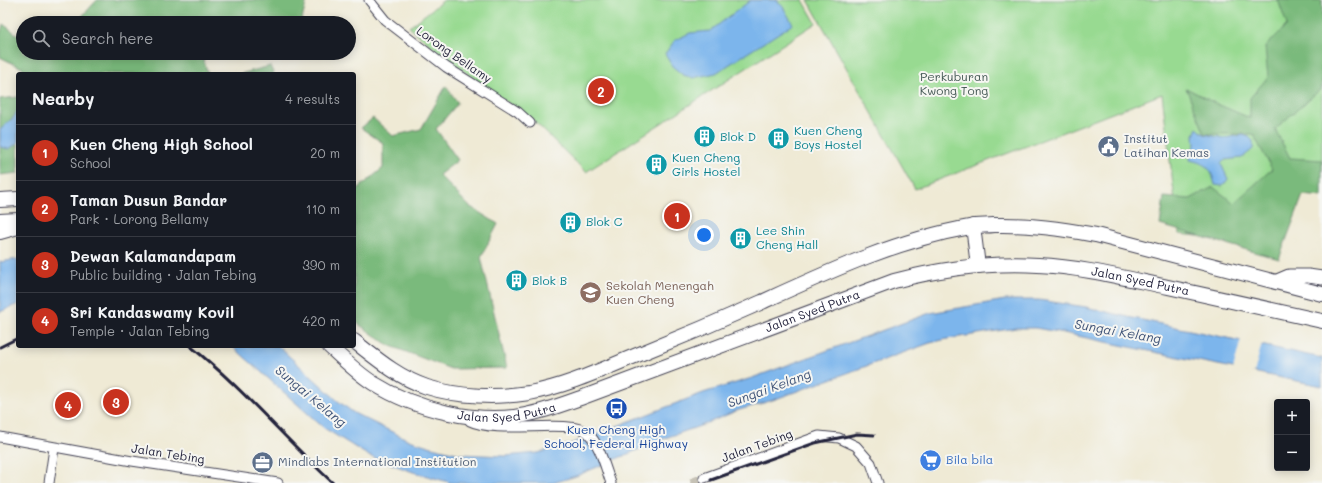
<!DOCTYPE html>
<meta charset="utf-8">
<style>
:root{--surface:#171b24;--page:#20242c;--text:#f1f3f6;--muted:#9ea1a6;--line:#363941;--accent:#c8321e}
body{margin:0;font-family:Mali,sans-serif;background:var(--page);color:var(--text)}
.controls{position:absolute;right:12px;bottom:12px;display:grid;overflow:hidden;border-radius:4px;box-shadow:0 2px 10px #0003}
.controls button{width:36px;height:36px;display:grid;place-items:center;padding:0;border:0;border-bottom:1px solid var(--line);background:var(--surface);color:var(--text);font:20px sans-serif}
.you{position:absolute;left:704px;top:235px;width:14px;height:14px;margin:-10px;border:3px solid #fff;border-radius:50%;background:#1a73e8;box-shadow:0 0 0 6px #1a73e833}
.badge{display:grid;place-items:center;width:26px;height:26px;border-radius:50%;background:var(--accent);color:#fff;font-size:13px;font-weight:700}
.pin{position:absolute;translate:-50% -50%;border:2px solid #fff;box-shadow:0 1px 4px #0006}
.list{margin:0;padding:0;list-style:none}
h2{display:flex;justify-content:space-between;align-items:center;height:52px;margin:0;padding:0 16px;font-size:17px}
h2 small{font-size:13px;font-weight:400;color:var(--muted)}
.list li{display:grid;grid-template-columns:26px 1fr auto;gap:12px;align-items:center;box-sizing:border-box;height:56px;padding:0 16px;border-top:1px solid var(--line)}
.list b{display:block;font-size:15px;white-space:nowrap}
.list p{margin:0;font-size:13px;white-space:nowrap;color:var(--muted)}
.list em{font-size:13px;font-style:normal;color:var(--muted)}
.icon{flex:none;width:22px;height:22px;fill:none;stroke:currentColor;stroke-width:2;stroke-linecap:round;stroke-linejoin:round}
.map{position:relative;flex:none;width:1322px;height:483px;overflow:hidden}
.search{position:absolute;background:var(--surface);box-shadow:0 2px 10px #0003;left:16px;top:16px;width:340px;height:44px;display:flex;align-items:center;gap:10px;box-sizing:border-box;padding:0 14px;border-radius:22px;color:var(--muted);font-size:15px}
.panel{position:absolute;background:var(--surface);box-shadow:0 2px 10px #0003;left:16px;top:72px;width:340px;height:276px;border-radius:4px}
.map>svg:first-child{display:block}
</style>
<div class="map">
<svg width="1322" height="483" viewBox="0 0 1322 483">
<rect width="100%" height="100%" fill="#f6f6f2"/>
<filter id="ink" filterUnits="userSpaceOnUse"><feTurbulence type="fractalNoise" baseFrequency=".025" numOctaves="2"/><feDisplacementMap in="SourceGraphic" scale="8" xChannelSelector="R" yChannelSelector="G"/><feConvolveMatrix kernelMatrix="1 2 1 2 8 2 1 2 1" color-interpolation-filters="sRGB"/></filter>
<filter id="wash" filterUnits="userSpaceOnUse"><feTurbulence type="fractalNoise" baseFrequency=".012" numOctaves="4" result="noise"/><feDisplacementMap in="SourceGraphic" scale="16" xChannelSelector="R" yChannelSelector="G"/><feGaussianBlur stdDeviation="0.9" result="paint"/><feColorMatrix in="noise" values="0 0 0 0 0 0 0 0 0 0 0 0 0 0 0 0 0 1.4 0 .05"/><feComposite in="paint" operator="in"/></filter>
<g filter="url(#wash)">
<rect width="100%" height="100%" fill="#efead5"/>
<path fill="#98da91" stroke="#5d7e66" d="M444,0H803L816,23L586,172L537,124L445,58L409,27Z
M808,0H1322V171L1253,242L1179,234L1162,94L915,189Z"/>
<path fill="#7aba7b" stroke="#4e6e5b" d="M97,0H307L301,23H76Z
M1278,0H1322V88L1275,129L1290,158L1322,160V197L1303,195L1279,259L1160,225L1164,197L1190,199L1213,187L1234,203L1272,169L1253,134H1205L1186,88L1217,104L1250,118V98L1268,77L1265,47L1287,25Z
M3,24L23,39V53H43L45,55L48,53H231L203,58L208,74H34L0,57V35Z
M270,66L274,74H240Z
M446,86L458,103L436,129L458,160L439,175L469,206L498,224L481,257L507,368L451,369L388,345L354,321V192L383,168V143L361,128L373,118L393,136L421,129Z
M18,97V173L0,175V99Z"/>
<path fill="#7bb5ec" stroke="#4e6c94" d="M751,0H777L783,7L793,24L716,73L693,78L683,75L672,66L665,54L675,40L690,33L710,31Z
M18,109V143L9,149L0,147V130L14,117Z
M1197,128L1204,134L1224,138L1243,135L1249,137L1253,141V149L1242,158L1224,160L1221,164L1228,179L1223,186L1215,185C1211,168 1207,164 1190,160L1191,152L1195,145L1194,135Z
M18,259V304L0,312V262Z
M1005,300H1039L1086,307L1128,317L1322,358V386C1234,368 1146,351 1059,332L1035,328H1016L947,339L930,343L770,401L736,411L703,425L668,437L576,476L553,483H452L413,472L369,456L324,428L232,346H278L338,401L354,413L382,427L409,440L432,447L460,454L505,456L538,453L570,444L703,393L752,378L930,313Z"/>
<path fill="#efead5" d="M1241,339L1262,343L1254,373L1233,370Z"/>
</g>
<g filter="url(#ink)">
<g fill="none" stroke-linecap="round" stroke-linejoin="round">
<path stroke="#c6c2b6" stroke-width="9" stroke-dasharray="9 4.5" stroke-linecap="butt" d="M691,483L704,478"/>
<defs>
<path id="street" d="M369,0L385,20L446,67L518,112L530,123
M470,421C498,435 573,418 588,433C600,445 605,467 611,483
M0,437L132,461L278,483
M704,478L819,436L839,438L856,446L871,463L878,483
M49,483L54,448"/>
<path id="secondary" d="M1275,282L1289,276H1308L1322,278"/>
<g id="primary">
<path d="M0,200L18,199"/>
<path d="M0,221L18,220"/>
<path d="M973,226L978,266"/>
<path d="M0,232L18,227"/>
<path d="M354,341C377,359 399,378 427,387C459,397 497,398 529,393C568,386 605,368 642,353C682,337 722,320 762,302C830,271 897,240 970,227C978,225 986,226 994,225C1029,224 1062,229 1096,235L1322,294"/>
<path id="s1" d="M329,346C343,359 357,373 373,383C414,409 477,425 525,415C546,411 566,403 586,396L894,281C941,269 989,262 1038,265C1082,267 1125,278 1168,287C1220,298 1271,310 1322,321"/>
</g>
</defs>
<use href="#street" stroke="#414052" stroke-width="11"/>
<use href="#secondary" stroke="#414052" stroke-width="15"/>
<use href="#primary" stroke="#414052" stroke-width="16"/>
<use href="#street" stroke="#fff" stroke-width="9"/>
<use href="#secondary" stroke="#fff" stroke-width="13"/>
<use href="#primary" stroke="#fff" stroke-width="14"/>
<path stroke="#22223b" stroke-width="3" d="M190,346C242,387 284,438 333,483
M0,347L18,338
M711,480L815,443L857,434L874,435"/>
</g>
</g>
<defs>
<symbol id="building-disc" viewBox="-11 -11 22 22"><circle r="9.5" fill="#0f9aa8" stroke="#f6f6f2"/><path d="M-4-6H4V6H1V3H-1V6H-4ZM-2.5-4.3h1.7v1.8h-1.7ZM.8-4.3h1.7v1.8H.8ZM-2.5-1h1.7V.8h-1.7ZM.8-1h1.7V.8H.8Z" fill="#fff"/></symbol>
<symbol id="civic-disc" viewBox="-11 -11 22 22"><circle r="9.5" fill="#5c6f8a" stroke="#f6f6f2"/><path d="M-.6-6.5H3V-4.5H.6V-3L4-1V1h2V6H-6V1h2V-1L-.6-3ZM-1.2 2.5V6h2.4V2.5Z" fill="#fff"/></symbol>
<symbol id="school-disc" viewBox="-11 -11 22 22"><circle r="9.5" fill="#8d6e63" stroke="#f6f6f2"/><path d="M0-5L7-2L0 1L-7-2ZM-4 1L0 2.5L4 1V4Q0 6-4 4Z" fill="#fff"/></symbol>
<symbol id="bus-disc" viewBox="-11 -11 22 22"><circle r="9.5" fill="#1a4fb4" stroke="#f6f6f2"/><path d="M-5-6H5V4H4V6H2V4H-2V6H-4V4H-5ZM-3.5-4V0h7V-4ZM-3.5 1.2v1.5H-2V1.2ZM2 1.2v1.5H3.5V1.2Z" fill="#fff"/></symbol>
<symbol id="supermarket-disc" viewBox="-11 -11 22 22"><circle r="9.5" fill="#3f7fe0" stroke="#f6f6f2"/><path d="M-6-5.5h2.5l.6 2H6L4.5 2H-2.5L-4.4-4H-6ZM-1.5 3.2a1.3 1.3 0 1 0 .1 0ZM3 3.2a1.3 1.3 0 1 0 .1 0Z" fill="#fff"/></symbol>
<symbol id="office-disc" viewBox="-11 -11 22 22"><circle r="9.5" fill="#5c6f8a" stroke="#f6f6f2"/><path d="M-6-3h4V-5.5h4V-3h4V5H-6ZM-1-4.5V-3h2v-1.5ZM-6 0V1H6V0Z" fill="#fff"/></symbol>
</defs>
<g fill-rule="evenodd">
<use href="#building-disc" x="692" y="124" width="25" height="25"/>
<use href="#building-disc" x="766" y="126" width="25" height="25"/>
<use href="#civic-disc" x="1096" y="134" width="25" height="25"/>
<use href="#building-disc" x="644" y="152" width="25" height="25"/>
<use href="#building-disc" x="558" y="210" width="25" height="25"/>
<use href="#building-disc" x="728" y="226" width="25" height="25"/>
<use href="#building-disc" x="504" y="268" width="25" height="25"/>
<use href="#school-disc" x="578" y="280" width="25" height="25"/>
<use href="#bus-disc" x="604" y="396" width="25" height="25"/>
<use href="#supermarket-disc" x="918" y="448" width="25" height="25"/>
<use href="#office-disc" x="250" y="450" width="25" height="25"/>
</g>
<g text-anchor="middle" stroke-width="4" stroke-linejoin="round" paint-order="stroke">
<g font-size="12" fill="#22223b" stroke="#f6f6f2">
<text transform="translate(454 55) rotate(35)" y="4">Lorong Bellamy</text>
<text dy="4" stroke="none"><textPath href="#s1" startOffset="858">Jalan Syed Putra</textPath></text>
<text dy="4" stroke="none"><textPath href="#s1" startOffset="522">Jalan Syed Putra</textPath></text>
<text dy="4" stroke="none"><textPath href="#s1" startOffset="198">Jalan Syed Putra</textPath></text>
<text transform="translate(757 446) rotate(-20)" y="4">Jalan Tebing</text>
<text transform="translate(168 454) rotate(9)" y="4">Jalan Tebing</text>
</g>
<g font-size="12" fill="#455955" stroke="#f6f6f2">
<text x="954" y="81">Perkuburan<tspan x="954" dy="14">Kwong Tong</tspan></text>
</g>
<g font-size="12" fill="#0d838f" stroke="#f6f6f2" text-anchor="start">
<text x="794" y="135">Kuen Cheng<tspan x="794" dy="14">Boys Hostel</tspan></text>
<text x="720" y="141">Blok D</text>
<text x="672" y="162">Kuen Cheng<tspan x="672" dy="14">Girls Hostel</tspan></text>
<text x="586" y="226">Blok C</text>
<text x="756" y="235">Lee Shin<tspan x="756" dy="14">Cheng Hall</tspan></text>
<text x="532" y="285">Blok B</text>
</g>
<g font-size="12" fill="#4e5e75" stroke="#f6f6f2" text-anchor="start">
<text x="1124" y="143">Institut<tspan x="1124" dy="14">Latihan Kemas</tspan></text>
<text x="278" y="466">Mindlabs International Institution</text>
</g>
<g font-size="12" fill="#785e54" stroke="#f6f6f2" text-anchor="start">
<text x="606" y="290">Sekolah Menengah<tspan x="606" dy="14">Kuen Cheng</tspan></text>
</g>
<g font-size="12" fill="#164399" stroke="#f6f6f2">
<text x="616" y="434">Kuen Cheng High<tspan x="616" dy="14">School, Federal Highway</tspan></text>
</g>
<g font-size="12" fill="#366cbe" stroke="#f6f6f2" text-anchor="start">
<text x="946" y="464">Bila bila</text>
</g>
<g font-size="13" font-style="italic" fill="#415579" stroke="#f6f6f2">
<text transform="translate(1118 331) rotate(10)" y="5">Sungai Kelang</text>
<text transform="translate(769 388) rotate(-20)" y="5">Sungai Kelang</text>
<text transform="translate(311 396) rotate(40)" y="5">Sungai Kelang</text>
</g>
</g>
</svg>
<div class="controls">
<button>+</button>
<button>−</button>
</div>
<div class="you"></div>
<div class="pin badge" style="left:677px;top:216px">1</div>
<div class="pin badge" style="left:601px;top:91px">2</div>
<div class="pin badge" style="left:116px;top:402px">3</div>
<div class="pin badge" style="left:68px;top:405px">4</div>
<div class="search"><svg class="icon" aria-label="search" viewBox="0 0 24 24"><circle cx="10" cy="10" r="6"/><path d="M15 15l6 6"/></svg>Search here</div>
<section class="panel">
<h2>Nearby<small>4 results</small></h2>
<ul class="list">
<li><span class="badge">1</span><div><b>Kuen Cheng High School</b><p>School</p></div><em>20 m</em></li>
<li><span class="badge">2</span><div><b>Taman Dusun Bandar</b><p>Park · Lorong Bellamy</p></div><em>110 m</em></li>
<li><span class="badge">3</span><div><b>Dewan Kalamandapam</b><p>Public building · Jalan Tebing</p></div><em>390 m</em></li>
<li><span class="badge">4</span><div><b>Sri Kandaswamy Kovil</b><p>Temple · Jalan Tebing</p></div><em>420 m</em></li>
</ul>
</section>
</div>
